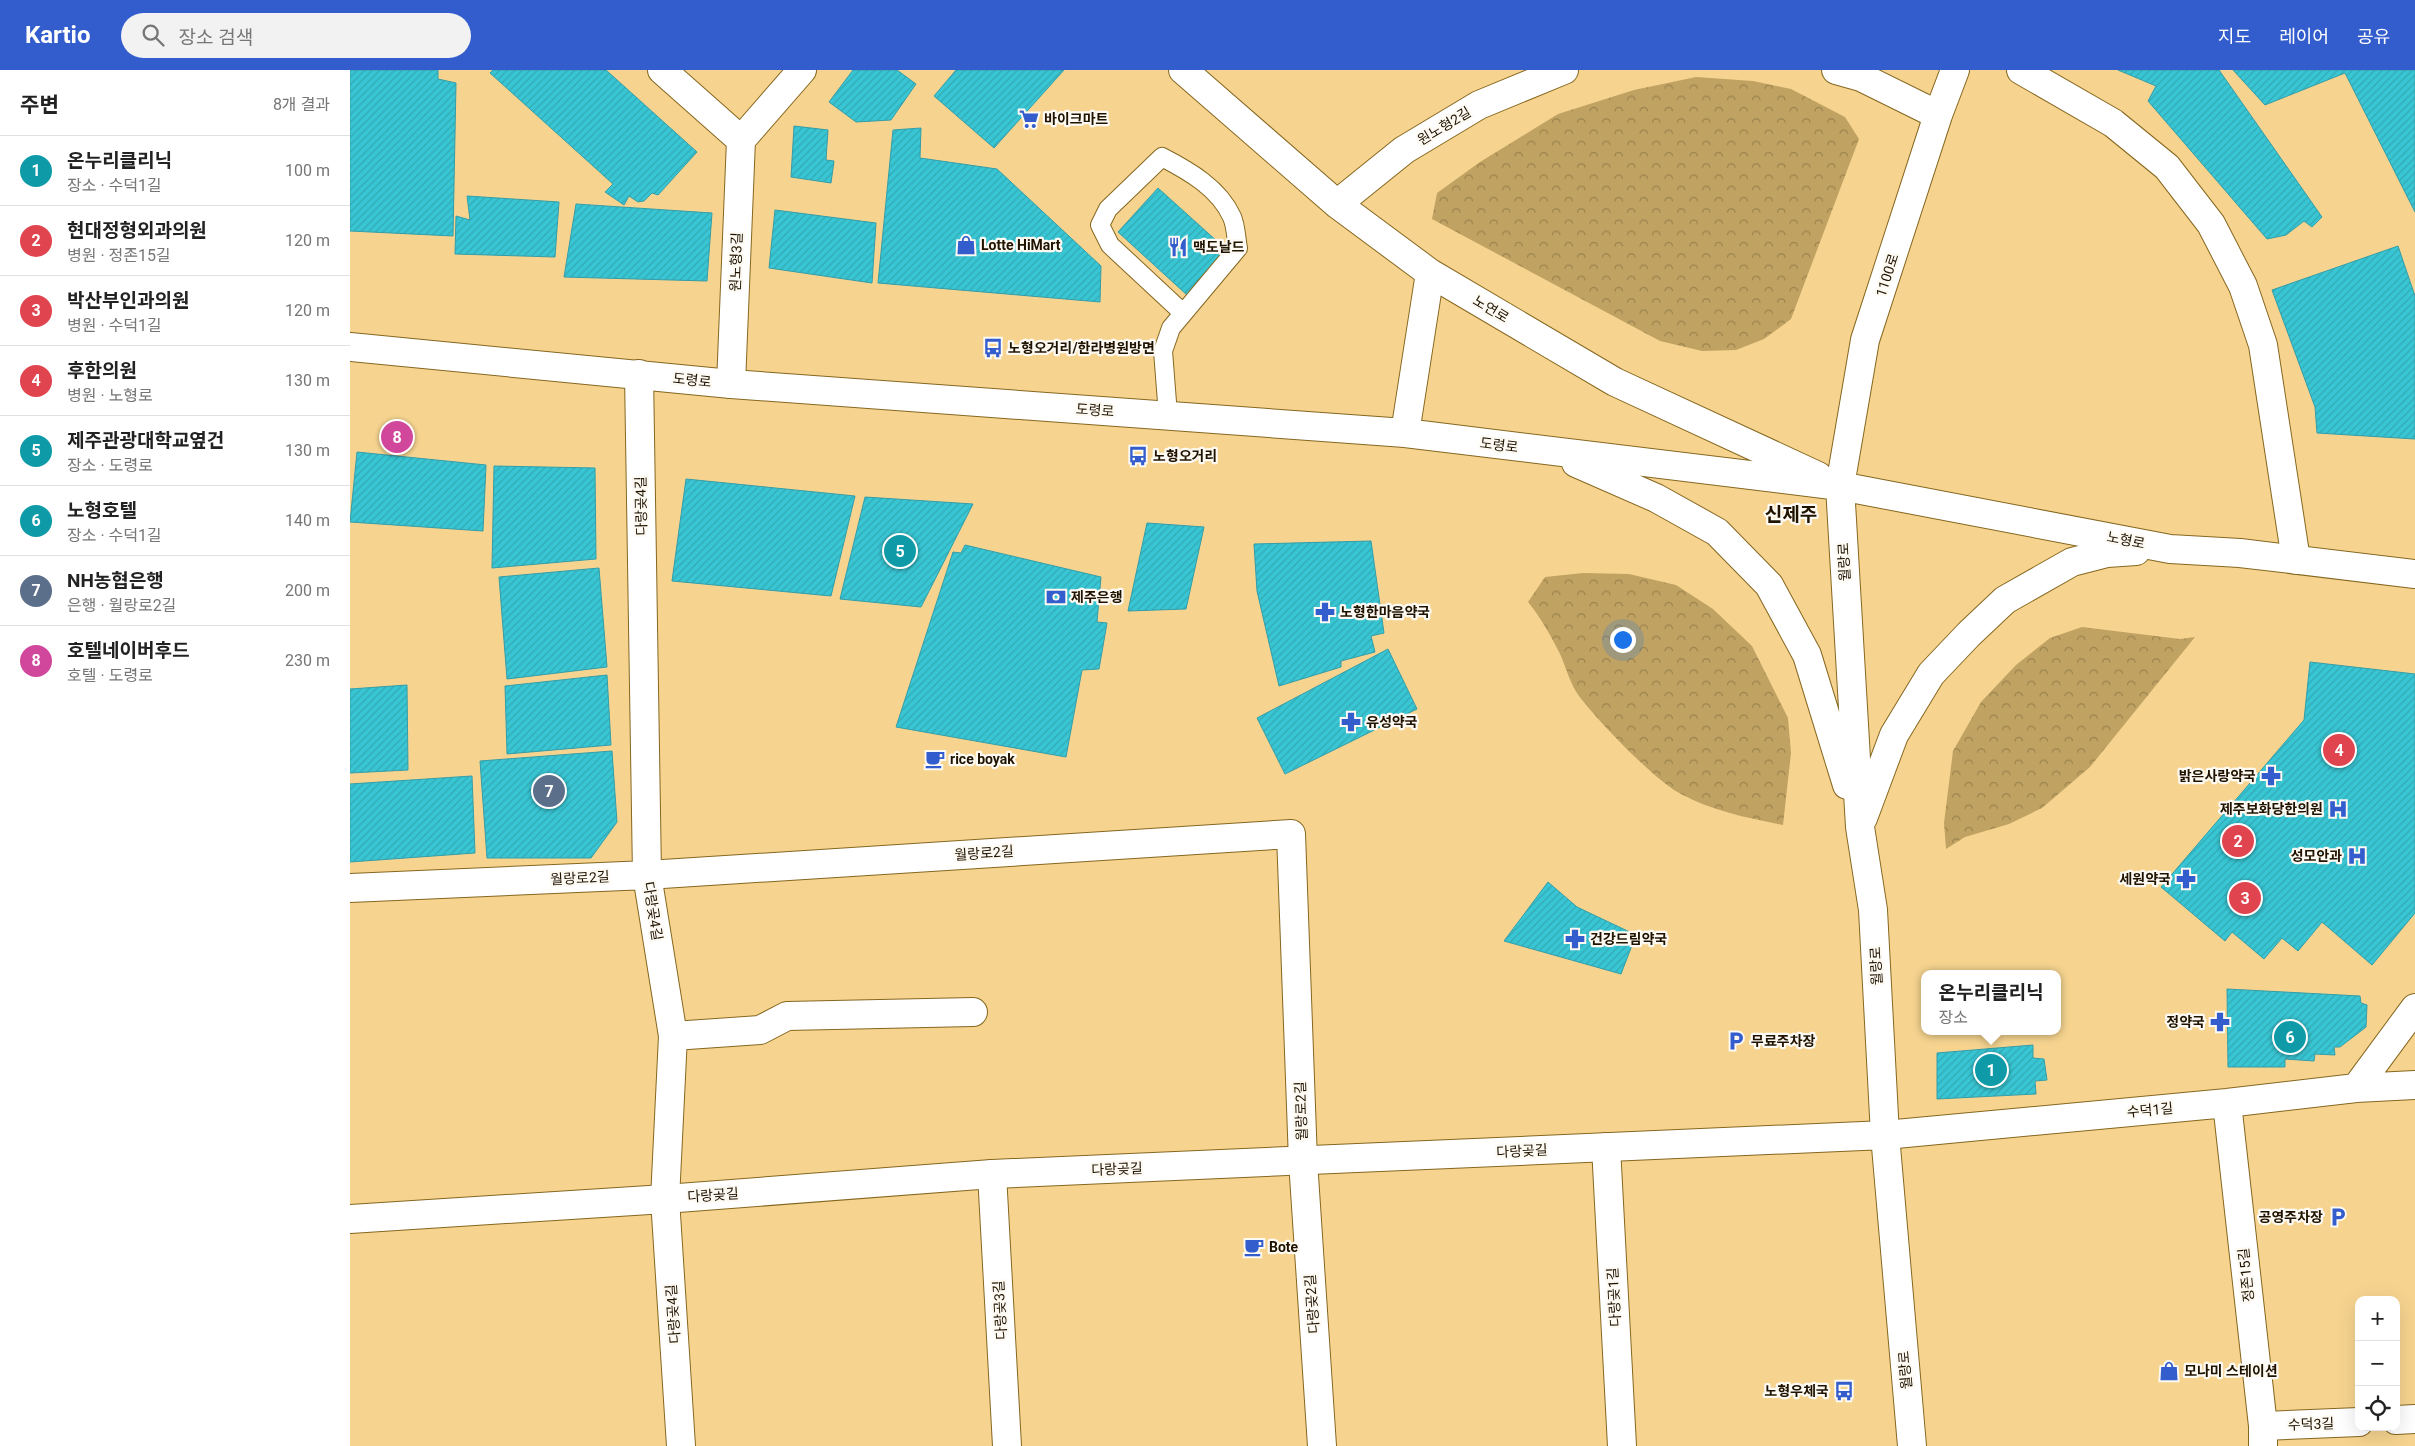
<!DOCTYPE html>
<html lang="ko">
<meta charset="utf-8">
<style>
:root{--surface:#fff;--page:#f2f2f2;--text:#222;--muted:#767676;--line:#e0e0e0;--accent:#335dcd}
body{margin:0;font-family:Roboto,"Noto Sans KR",sans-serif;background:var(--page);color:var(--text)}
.controls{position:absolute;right:15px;bottom:15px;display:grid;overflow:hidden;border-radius:10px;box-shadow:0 5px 20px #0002}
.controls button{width:45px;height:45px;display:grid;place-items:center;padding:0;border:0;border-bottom:1px solid var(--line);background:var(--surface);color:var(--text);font:25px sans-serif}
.you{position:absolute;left:1272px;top:569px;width:18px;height:18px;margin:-12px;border:4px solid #fff;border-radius:50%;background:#1a73e8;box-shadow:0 0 0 8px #1a73e833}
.badge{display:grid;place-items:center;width:32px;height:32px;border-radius:50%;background:var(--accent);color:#fff;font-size:16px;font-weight:700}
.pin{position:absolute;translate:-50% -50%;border:2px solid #fff;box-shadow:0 1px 5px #0006}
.popup{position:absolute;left:1571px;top:900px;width:140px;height:65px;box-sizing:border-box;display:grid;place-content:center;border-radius:10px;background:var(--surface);filter:drop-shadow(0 1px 4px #0005);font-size:16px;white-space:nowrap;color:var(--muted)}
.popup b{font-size:19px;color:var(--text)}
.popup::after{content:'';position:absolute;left:50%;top:100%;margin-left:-10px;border:10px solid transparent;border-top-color:var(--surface)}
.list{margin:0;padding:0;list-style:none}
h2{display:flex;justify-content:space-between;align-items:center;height:65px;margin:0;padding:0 20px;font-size:21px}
h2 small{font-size:16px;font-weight:400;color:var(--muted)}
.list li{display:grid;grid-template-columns:32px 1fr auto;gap:15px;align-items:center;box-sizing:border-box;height:70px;padding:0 20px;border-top:1px solid var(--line)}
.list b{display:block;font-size:19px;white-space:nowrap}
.list p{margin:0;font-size:16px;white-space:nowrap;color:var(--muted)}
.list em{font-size:16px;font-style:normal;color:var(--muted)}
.icon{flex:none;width:28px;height:28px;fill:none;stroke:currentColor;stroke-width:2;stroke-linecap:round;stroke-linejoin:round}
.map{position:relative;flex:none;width:2065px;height:1376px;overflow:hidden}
header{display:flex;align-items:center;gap:30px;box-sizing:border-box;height:70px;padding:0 25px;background:var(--accent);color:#fff}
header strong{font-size:24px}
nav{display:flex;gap:28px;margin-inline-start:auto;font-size:18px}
.search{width:350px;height:45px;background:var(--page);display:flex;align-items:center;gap:12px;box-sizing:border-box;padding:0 18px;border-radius:28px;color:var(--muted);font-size:19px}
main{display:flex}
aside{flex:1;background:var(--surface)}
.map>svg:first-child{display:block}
</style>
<header>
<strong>Kartio</strong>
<div class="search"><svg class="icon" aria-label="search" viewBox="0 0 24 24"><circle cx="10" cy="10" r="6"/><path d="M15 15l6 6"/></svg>장소 검색</div>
<nav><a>지도</a><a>레이어</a><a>공유</a></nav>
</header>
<main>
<aside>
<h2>주변<small>8개 결과</small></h2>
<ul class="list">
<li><span class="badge" style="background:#0f9aa8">1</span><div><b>온누리클리닉</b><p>장소 · 수덕1길</p></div><em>100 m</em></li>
<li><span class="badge" style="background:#e0444e">2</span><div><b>현대정형외과의원</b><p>병원 · 정존15길</p></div><em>120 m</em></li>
<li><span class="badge" style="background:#e0444e">3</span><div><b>박산부인과의원</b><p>병원 · 수덕1길</p></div><em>120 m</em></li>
<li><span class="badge" style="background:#e0444e">4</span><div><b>후한의원</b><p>병원 · 노형로</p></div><em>130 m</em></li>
<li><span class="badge" style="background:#0f9aa8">5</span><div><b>제주관광대학교옆건</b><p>장소 · 도령로</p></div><em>130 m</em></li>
<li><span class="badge" style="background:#0f9aa8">6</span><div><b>노형호텔</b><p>장소 · 수덕1길</p></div><em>140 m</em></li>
<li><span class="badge" style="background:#5c6f8a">7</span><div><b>NH농협은행</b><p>은행 · 월랑로2길</p></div><em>200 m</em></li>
<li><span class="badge" style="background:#d1479c">8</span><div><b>호텔네이버후드</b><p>호텔 · 도령로</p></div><em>230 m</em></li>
</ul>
</aside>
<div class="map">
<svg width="2065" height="1376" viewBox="0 0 2065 1376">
<defs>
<pattern id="forest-crowns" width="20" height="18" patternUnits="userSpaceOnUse" patternTransform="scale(1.25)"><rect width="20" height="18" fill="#c0a262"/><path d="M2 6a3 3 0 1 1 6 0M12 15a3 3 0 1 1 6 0" fill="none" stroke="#9b834e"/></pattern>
<pattern id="building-hatch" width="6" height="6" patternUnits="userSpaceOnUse" patternTransform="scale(1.25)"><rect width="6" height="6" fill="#39c6d4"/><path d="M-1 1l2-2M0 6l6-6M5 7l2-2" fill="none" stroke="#32a9b4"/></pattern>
</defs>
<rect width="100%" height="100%" fill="#f6d48f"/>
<path fill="url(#forest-crowns)" d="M1346,7L1403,11L1441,19L1495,47L1509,69L1441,249L1414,269L1386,280L1352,281L1310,271L1082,149L1087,123L1130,92L1208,44L1284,20Z
M1233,503L1279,504L1326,515L1363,539L1402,576L1438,648L1441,683L1433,755C1398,748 1362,741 1331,724C1305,711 1247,650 1229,626C1220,614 1216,597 1210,584C1201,566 1191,548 1178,532L1195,507Z
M1732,557L1830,569L1845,567L1740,697L1692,738L1659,754L1615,767L1596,779L1594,753L1603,681L1631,632L1666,595L1700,568Z"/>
<path fill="url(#building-hatch)" stroke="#349da8" d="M0,0H88V9L106,13L103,166L0,161Z
M143,0H256L347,82L308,125L302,123L294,131L288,132L279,126L274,135L255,122L263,114L140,3Z
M503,0H547L566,14L541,50L506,52L479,32Z
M606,0H714L644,78L584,26Z
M1768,0H1869L1972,147L1962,157L1954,151L1936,165L1917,169L1798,31L1806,16Z
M1883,0H2065V142L1995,3L1915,35Z
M444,56L478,60L476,90L484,91L481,113L441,107Z
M571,58L570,88L647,99L751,196L750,232L528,213L543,60Z
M808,118L889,191L849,236L768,162Z
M117,126L209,132L205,187L105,184L106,146L120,150Z
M226,134L362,143L357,211L214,207Z
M425,140L526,153L522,213L419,198Z
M2048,176L2065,226V369L1967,363L1965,337L1922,220Z
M7,382L136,395L133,461L0,452Z
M144,396L245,398L246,489L142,498Z
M336,409L505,426L481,526L322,511Z
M515,427L623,434L571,537L490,529Z
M797,453L854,457L836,539L778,541Z
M1021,471L1034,563L1021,566L1025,582L991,591V597L929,616L907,521L904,474Z
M615,475L751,507L747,552L757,553L749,599L732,600L716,687L546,657L603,482L611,483Z
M249,498L257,597L157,609L149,507Z
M1038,579L1067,639L935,704L907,648Z
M1960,592L2065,604V843L2022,895L1972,852L1948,881L1932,868L1914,889L1882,862L1875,871L1811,817L1954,650Z
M257,605L261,675L157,684L155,616Z
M57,615L58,700L0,703V619Z
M262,681L267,752L241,788H137L130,691Z
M122,706L125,783L0,792V714Z
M1198,812L1227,837L1286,865L1271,904L1154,871Z
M1877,919L2010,926L2011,933L2017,935L2016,957L1990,977H1984L1985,985L1965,984L1964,991L1935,989V997H1878Z
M1683,975V988L1694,989L1697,1010L1685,1011L1686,1024L1587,1029V983Z"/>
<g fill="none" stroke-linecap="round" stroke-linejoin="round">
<defs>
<path id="lane" d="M818,345L813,281L821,258L888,178C886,168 886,156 882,147C869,118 839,101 812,87L758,139L750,155L760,175L833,243"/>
<path id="street" d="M312,0L391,70L381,314
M1671,0L1763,53L1817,97L1861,154L1893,216L1913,275L1946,490
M391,70L452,0
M289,304L297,805L323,966L315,1129L331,1376
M0,818L297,805L941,764L953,1091L972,1376
M323,966L410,960L437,946L623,942
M2006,1018L2065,938
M1877,1033L1913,1356V1376
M1535,1065L1877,1033L2006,1018L2065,1015
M1256,1077L1272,1376
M642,1104L657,1376
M2046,1350L2065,1349
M1913,1356L2009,1352"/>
<path id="secondary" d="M833,0L987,134L1080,203L1265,312L1468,406
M1486,0L1511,7L1588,45
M987,134L1054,80L1129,35L1214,0
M0,277L381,314L1055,363L1490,416L1820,479L1890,483L2065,504
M1055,363L1080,203
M1226,393L1306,428L1367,462L1419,515L1457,585L1497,715
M1513,748L1544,665L1581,604L1619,564L1655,530L1722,492L1757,483L1786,481
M0,1149L315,1129L642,1104L1535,1065
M1562,1376L1535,1065L1523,840L1510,757L1490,416L1515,270L1588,45L1605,0"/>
</defs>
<use href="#lane" stroke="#856720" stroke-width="20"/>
<use href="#street" stroke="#856720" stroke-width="30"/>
<use href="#secondary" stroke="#856720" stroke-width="30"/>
<use href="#lane" stroke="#fff" stroke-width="18"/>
<use href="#street" stroke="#fff" stroke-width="28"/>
<use href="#secondary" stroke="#fff" stroke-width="28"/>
</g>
<defs>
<symbol id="supermarket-bare" viewBox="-9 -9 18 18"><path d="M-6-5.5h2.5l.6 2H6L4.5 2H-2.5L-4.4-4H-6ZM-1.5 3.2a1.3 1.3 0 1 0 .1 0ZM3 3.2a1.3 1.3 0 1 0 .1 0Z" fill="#335dcd" stroke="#fdf9f3" stroke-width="2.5" paint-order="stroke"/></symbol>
<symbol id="shop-bare" viewBox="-9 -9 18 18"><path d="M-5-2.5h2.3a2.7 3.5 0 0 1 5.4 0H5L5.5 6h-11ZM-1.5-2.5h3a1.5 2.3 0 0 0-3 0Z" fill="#335dcd" stroke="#fdf9f3" stroke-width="2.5" paint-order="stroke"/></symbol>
<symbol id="restaurant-bare" viewBox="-9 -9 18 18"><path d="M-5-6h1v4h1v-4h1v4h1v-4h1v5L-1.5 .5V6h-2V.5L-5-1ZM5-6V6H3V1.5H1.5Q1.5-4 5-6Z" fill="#335dcd" stroke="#fdf9f3" stroke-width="2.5" paint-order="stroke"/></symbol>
<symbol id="bus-bare" viewBox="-9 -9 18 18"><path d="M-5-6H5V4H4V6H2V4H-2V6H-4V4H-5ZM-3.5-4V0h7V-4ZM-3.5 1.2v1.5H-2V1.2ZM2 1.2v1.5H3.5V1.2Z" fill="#335dcd" stroke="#fdf9f3" stroke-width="2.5" paint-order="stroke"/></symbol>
<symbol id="bank-bare" viewBox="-9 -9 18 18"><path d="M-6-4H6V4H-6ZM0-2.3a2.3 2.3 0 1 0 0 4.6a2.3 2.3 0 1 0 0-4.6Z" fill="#335dcd" stroke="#fdf9f3" stroke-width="2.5" paint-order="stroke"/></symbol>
<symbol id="pharmacy-bare" viewBox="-9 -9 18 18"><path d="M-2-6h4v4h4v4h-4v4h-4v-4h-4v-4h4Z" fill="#335dcd" stroke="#fdf9f3" stroke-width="2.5" paint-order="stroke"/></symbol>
<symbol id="cafe-bare" viewBox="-9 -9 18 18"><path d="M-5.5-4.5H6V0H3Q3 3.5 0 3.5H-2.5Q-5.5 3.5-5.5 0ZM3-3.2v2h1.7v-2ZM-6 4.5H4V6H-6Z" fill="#335dcd" stroke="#fdf9f3" stroke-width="2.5" paint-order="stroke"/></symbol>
<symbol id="hospital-bare" viewBox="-9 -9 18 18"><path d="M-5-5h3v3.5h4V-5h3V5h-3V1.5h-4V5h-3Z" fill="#335dcd" stroke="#fdf9f3" stroke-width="2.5" paint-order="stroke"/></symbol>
<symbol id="parking-bare" viewBox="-9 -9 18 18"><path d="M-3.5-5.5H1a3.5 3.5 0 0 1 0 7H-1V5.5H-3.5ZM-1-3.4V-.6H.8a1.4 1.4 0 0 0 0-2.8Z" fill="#335dcd" stroke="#fdf9f3" stroke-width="2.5" paint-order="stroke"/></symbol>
</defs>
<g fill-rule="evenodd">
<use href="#supermarket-bare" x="665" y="35" width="28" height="28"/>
<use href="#shop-bare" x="602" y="161" width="28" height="28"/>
<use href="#restaurant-bare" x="814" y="163" width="28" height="28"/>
<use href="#bus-bare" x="629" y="264" width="28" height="28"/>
<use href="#bus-bare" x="774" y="372" width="28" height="28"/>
<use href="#bank-bare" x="692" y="513" width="28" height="28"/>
<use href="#pharmacy-bare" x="961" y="528" width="28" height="28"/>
<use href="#pharmacy-bare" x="987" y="638" width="28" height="28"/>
<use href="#cafe-bare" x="571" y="675" width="28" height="28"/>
<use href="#pharmacy-bare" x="1907" y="692" width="28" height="28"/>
<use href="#hospital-bare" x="1974" y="725" width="28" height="28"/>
<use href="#hospital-bare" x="1993" y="772" width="28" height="28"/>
<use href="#pharmacy-bare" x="1822" y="795" width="28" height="28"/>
<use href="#pharmacy-bare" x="1211" y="855" width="28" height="28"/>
<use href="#pharmacy-bare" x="1856" y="938" width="28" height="28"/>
<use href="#parking-bare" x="1372" y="957" width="28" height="28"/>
<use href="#parking-bare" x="1974" y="1133" width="28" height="28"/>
<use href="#cafe-bare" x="890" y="1163" width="28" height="28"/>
<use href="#shop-bare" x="1805" y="1287" width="28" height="28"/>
<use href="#bus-bare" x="1480" y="1307" width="28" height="28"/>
</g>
<g text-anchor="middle" stroke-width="4.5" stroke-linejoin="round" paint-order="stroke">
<g font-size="14" font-weight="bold" fill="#1f1300" stroke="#fdf9f3" text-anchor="start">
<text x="694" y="54">바이크마트</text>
<text x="631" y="180">Lotte HiMart</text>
<text x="843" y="182">맥도날드</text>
<text x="658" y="283">노형오거리/한라병원방면</text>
<text x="803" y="391">노형오거리</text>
<text x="721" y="532">제주은행</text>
<text x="990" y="547">노형한마음약국</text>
<text x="1016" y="657">유성약국</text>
<text x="600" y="694">rice boyak</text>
<text x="1906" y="711" text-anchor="end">밝은사랑약국</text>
<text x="1973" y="744" text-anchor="end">제주보화당한의원</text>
<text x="1992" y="791" text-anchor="end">성모안과</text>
<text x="1821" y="814" text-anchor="end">세원약국</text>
<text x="1240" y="874">건강드림약국</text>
<text x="1855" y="957" text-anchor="end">정약국</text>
<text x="1401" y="976">무료주차장</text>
<text x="1973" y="1152" text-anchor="end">공영주차장</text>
<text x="919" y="1182">Bote</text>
<text x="1834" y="1306">모나미 스테이션</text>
<text x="1479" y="1326" text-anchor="end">노형우체국</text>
</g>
<g font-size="14" fill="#1f1300" stroke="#fdf9f3">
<text transform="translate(1094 56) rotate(-31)" y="5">원노형2길</text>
<text transform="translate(386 192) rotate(-88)" y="5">원노형3길</text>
<text transform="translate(1537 205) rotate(-72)" y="5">1100로</text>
<text transform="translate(1141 239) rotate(31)" y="5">노연로</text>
<text transform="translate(342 310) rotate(6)" y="5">도령로</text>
<text transform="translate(745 340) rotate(4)" y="5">도령로</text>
<text transform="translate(1149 375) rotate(7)" y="5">도령로</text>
<text transform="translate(291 436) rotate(-91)" y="5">다랑곶4길</text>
<text transform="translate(1776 470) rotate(11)" y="5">노형로</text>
<text transform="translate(1494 492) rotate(-93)" y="5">월랑로</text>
<text transform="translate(634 783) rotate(-4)" y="5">월랑로2길</text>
<text transform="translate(230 808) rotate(-3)" y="5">월랑로2길</text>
<text transform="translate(303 841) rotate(81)" y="5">다랑곶4길</text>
<text transform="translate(1526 896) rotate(-93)" y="5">월랑로</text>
<text transform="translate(1800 1040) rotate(-5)" y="5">수덕1길</text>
<text transform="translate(951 1041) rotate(-92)" y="5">월랑로2길</text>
<text transform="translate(1172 1081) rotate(-3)" y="5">다랑곶길</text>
<text transform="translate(767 1099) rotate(-2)" y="5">다랑곶길</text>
<text transform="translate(363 1125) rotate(-4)" y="5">다랑곶길</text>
<text transform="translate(1896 1205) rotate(-96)" y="5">정존15길</text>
<text transform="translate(1264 1227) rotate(-93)" y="5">다랑곶1길</text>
<text transform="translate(962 1234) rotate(-94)" y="5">다랑곶2길</text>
<text transform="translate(650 1240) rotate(-93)" y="5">다랑곶3길</text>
<text transform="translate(323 1244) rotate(-94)" y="5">다랑곶4길</text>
<text transform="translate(1555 1300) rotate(-95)" y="5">월랑로</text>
<text transform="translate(1961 1354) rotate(-2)" y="5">수덕3길</text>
</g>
<g font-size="19" font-weight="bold" fill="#1f1300" stroke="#fdf9f3">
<text x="1441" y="451">신제주</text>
</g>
</g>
</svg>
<div class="controls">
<button>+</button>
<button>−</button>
<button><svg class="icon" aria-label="locate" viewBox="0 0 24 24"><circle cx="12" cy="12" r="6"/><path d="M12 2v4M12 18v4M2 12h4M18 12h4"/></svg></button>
</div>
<div class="you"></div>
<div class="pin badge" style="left:1641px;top:1000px;background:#0f9aa8">1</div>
<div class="popup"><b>온누리클리닉</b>장소</div>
<div class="pin badge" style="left:1888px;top:771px;background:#e0444e">2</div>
<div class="pin badge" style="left:1895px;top:828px;background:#e0444e">3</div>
<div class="pin badge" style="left:1989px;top:680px;background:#e0444e">4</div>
<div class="pin badge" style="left:550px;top:481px;background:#0f9aa8">5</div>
<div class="pin badge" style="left:1940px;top:967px;background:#0f9aa8">6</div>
<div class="pin badge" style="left:199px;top:721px;background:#5c6f8a">7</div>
<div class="pin badge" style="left:47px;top:367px;background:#d1479c">8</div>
</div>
</main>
